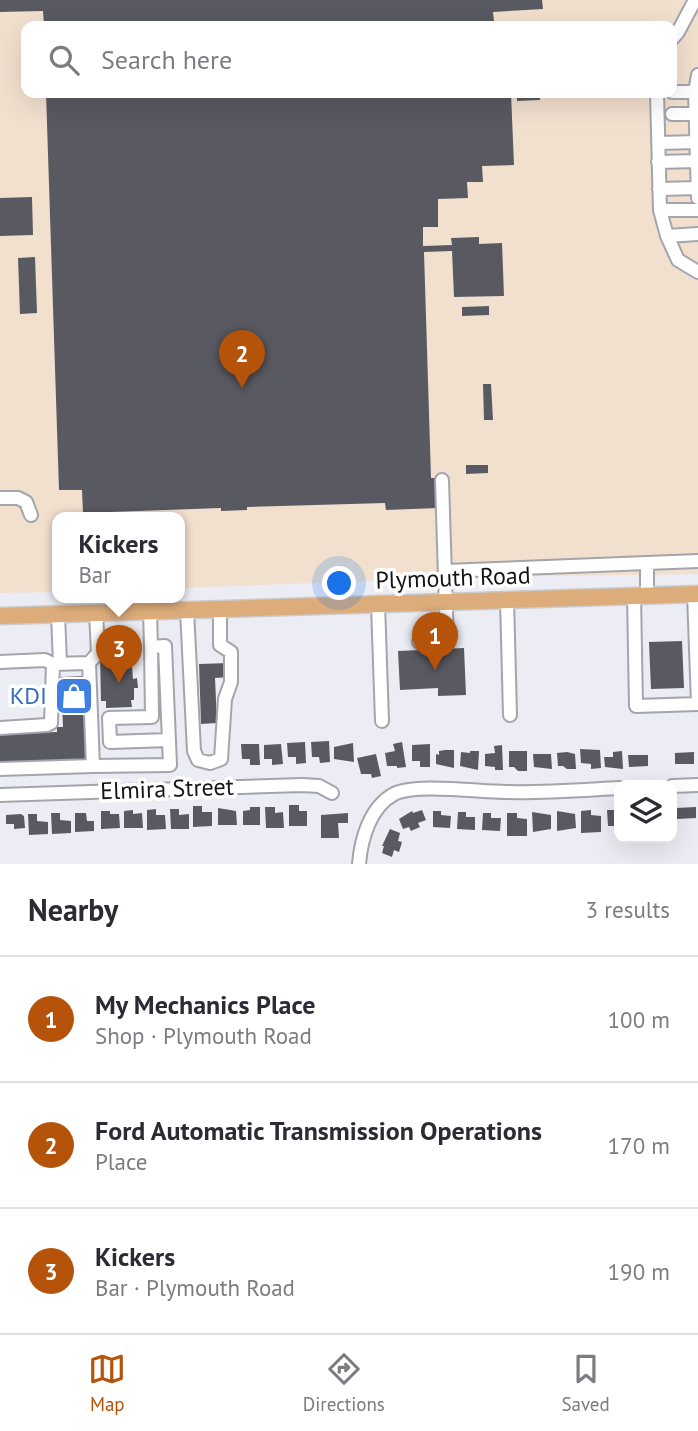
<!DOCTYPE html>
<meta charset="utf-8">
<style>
:root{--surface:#fff;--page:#f7f7f7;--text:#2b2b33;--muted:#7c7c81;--line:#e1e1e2;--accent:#b45309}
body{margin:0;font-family:"PT Sans",sans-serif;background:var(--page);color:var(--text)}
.controls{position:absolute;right:21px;bottom:21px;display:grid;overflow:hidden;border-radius:14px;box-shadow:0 7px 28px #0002}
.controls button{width:63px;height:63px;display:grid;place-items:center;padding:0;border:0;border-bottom:2px solid var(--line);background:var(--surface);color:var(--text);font:35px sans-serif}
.you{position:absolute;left:340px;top:584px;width:24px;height:24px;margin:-18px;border:5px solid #fff;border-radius:50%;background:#1a73e8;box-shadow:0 0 0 10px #1a73e833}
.badge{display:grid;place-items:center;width:46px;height:46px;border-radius:50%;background:var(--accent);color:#fff;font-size:23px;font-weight:700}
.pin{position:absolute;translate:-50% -58px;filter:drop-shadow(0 2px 4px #0008)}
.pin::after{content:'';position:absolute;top:37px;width:24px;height:21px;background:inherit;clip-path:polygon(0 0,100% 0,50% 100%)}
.popup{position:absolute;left:52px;top:512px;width:133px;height:91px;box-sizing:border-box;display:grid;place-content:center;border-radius:14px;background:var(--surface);filter:drop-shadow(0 2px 5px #0005);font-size:23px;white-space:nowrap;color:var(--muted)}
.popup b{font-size:26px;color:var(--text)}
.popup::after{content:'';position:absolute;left:50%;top:100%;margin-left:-14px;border:14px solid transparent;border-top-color:var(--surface)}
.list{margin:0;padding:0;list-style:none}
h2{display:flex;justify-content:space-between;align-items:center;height:91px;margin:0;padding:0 28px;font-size:30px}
h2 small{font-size:23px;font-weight:400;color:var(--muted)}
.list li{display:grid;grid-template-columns:46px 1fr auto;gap:21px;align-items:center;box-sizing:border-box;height:126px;padding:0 28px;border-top:2px solid var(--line)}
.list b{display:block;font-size:26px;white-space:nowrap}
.list p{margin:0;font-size:23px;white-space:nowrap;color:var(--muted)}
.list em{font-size:23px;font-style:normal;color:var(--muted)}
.icon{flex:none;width:38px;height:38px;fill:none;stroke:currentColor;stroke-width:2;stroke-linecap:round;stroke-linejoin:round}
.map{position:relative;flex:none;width:698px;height:864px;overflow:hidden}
.search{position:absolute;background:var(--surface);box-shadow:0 7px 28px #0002;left:21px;right:21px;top:21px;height:77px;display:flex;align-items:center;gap:18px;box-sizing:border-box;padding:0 24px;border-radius:14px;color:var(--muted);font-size:26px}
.sheet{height:469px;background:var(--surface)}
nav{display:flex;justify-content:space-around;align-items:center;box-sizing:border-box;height:98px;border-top:2px solid var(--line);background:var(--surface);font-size:19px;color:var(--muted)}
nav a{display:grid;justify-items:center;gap:4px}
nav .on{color:var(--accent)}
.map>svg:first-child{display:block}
</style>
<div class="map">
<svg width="698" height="864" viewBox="0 0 698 864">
<rect width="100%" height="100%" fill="#ececf4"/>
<path fill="#f2e0cf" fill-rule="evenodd" d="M0,0H698V574L475,577L180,588V517H58V592L0,593ZM26,26H672V93H26Z"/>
<path fill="#595a61" d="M0,0H542L543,9L493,12L494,21L477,22V26H44L43,11L0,12Z
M46,93H511L514,165L482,166L483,182H467L468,198L438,199V227H423V246L452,245L451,238L479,237V244L502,243L504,296L454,297L452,251L424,252L431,478H437L438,508L386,510L385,503L247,507V510L221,511V508L83,513L82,490H59Z
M517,93H540V100L517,101Z
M32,197L33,235L0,236V198Z
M35,257L37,313L20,314L18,258Z
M489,306V315L462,316V307Z
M483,384H491L493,420H484Z
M466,465H488V473L466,474Z
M682,641L684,688L651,689L649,642Z
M464,648L466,695L438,696V688L400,690L398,651Z
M131,654L133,679L137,678L138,688H134V700H131L132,707L106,708V701H101L100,655Z
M229,663V677L215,678L217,723L201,724L199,664Z
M86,676L89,754L83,760L0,763V734L57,732V727H63L61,677Z
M329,741L330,762L320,763L319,757H312L311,742Z
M305,742L306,763L296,764V757H288L287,743Z
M402,742L406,767L397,768V766H387L385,753L395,751L393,744Z
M353,743L354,762L334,759V747Z
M241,744H259L260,765H250V759H242Z
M281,744L283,764L272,765V759H264V745Z
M430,744V767H420V761H412V745Z
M502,745L503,770H495V767L485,766V754L495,753L494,746Z
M580,749L600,750L601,768L591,769V764L581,763Z
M445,750H454V768L436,764V754L439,755V751Z
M470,751H479L478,770L460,766L461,752L470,753Z
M509,751H527V771H518L514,767H509Z
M622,751L623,769L605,767L604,757H613V752Z
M567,752L575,754L576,769H567L563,766H558L557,753Z
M694,752V764H675V753Z
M376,754L381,776L372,778L371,774H361L357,758Z
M533,754H551L552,769L534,767Z
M628,755H648V766L629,767Z
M289,805H299V811H307V826H289Z
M193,806H202V812H212V826L193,827Z
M250,807H260V825H243V811L250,810Z
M265,807H275V813L283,812L284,828H266Z
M696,807V818L677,819L676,808Z
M218,808L236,811L237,825H218Z
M156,809V815H165L166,829L147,830V810Z
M170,809H179V815L189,814V829H171Z
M133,810V814L142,813L143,828H124V811Z
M422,810L426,820L418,823L420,827L411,831L409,827L403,829L399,819L412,811L413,813Z
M591,810V815L601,816V832L581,833V811Z
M607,810H615V814H619V826H608Z
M101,811H110V814H119L120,828L101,829Z
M433,811H441V815L451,816L450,828L433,827Z
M557,811L575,814L576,828L557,831Z
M458,812H466V817H475V830L457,829Z
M532,812L551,815V829L533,832Z
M51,813H60V820L71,821V833L52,834Z
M75,813H86L87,821H94V831L75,832Z
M348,813V823H338L339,838H321V815Z
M483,813H491V818H501L500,831L482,830Z
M507,813H517V818L527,819V836H507Z
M21,814L24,816L25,828L14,829V824H6V815Z
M28,814H37V821L48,822V834L29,835Z
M390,829L400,833L398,841L402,842L399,852L394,850L392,857L382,853L384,846H382Z"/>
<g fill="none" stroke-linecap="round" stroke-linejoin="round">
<defs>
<path id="minor" d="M672,39L678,32L695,0
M698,75L695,92L698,198
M672,92H695
M657,93L660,210L667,236L678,260L698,272
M672,114H696
M659,143L696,142
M658,162L697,161
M659,189L698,188
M660,210H698
M667,236L698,234
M0,498H18L26,502L31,515
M647,563L698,561
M445,571L647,563V595
M634,595L636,706L698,704L694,594
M507,599L510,715
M378,604L382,721
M187,610L194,751L198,760L210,763L221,759L225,699L231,682V652L220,645V609
M150,611L151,647
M58,614L60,664
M419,642H447L442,480
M0,662L45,660L53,664
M89,663L98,653L96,612
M0,728L47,725L51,723L53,664L89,663L93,766L0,769
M93,766L170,765L165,646L151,647L152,717L109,718L110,742L169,740
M672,786L698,785
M0,795L302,785L319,786L332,793
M359,864C361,839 370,807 394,794C416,783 479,792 506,792C544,793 582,790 619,788"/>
<path id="major" d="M0,616L698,594"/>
</defs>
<use href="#minor" stroke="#a4a4ac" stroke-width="16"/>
<use href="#major" stroke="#cbcbcc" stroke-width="19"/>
<use href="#minor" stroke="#fff" stroke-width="12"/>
<use href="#major" stroke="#dcac7a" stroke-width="16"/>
</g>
<defs>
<symbol id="shop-square" viewBox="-11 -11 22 22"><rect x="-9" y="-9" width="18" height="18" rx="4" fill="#3f7fe0" stroke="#fff"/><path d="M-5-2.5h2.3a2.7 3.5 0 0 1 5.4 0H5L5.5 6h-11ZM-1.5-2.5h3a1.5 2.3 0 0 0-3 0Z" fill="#fff"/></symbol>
</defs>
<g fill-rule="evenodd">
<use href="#shop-square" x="52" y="674" width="44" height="44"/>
</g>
<g text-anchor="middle" stroke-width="7" stroke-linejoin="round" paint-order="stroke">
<g font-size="24" fill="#141416" stroke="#fff">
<text transform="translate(453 578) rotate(-2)" y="8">Plymouth Road</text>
<text transform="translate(167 789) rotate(-2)" y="8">Elmira Street</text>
</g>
<g font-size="24" fill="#366cbe" stroke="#fff" text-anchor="end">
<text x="47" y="704">KDI</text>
</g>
</g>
</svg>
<div class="controls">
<button><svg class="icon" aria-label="layers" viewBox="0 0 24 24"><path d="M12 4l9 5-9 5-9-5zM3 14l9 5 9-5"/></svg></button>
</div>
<div class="you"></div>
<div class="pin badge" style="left:435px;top:670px">1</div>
<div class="pin badge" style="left:242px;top:388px">2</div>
<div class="pin badge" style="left:119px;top:683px">3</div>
<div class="popup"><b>Kickers</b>Bar</div>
<div class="search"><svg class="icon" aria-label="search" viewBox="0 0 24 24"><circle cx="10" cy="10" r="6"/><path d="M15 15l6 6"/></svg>Search here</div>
</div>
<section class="sheet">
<h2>Nearby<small>3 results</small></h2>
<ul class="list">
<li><span class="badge">1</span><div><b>My Mechanics Place</b><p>Shop · Plymouth Road</p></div><em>100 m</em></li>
<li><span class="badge">2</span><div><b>Ford Automatic Transmission Operations</b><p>Place</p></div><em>170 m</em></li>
<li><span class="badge">3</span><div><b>Kickers</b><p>Bar · Plymouth Road</p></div><em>190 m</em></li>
</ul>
</section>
<nav>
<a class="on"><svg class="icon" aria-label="map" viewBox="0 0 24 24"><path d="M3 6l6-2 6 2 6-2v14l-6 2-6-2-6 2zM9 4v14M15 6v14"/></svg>Map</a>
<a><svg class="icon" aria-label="directions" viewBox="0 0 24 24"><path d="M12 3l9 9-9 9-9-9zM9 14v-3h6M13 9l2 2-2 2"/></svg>Directions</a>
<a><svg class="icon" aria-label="saved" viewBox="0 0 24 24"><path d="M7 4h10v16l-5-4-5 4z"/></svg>Saved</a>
</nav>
